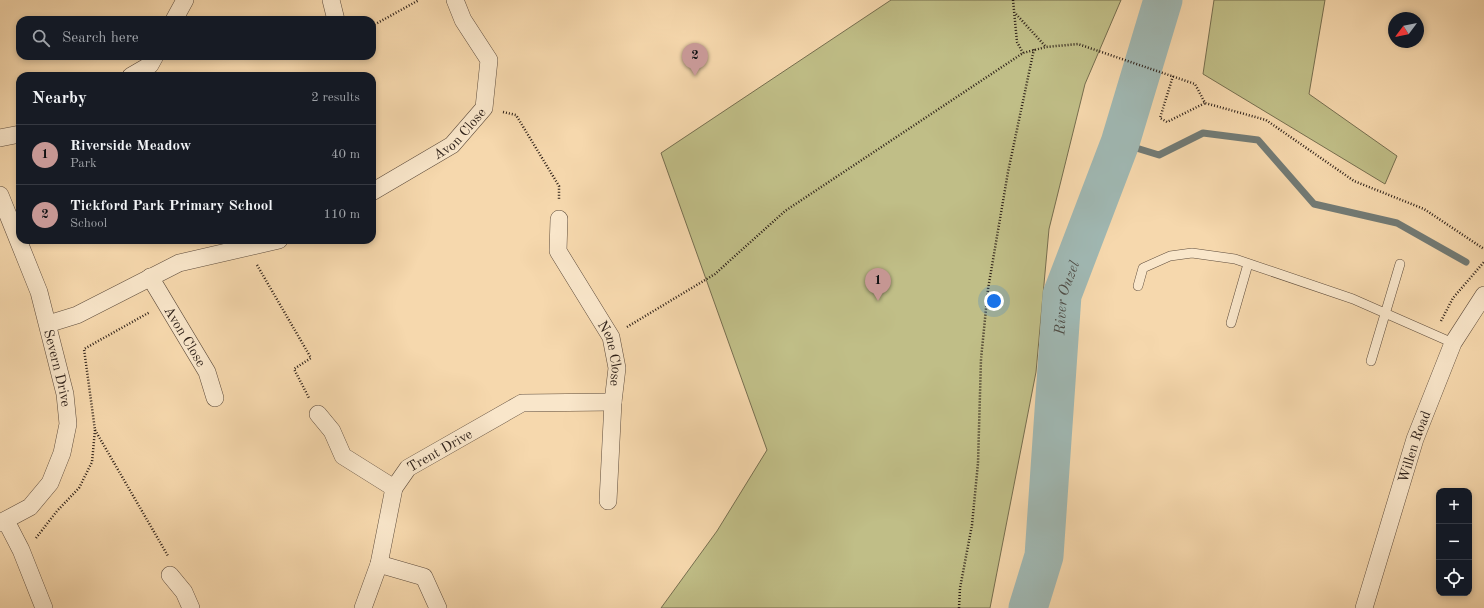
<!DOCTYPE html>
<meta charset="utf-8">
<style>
:root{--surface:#171b24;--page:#242831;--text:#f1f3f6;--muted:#9ea1a6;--line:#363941;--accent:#c59692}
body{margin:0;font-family:"Old Standard TT",serif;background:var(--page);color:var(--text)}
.controls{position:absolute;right:12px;bottom:12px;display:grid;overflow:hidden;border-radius:8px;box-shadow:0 2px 6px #0003}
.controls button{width:36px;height:36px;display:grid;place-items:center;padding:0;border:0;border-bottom:1px solid var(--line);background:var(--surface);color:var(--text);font:20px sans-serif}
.compass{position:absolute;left:1388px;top:12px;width:36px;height:36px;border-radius:50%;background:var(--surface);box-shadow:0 2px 6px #0003;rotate:238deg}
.you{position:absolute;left:994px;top:301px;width:14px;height:14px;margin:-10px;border:3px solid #fff;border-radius:50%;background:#1a73e8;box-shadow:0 0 0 6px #1a73e833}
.badge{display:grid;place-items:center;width:26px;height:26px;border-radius:50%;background:var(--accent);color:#111;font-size:13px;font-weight:700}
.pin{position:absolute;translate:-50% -33px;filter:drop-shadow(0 1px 2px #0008)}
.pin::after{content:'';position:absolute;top:21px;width:14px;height:12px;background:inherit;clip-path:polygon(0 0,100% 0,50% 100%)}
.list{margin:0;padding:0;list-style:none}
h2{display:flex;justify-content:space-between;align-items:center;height:52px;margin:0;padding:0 16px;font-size:17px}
h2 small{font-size:13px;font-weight:400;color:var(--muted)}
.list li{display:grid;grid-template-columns:26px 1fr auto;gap:12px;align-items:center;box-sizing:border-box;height:60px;padding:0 16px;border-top:1px solid var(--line)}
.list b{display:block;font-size:15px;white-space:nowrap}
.list p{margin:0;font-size:13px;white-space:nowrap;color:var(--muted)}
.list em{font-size:13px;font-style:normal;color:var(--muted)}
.icon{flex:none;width:22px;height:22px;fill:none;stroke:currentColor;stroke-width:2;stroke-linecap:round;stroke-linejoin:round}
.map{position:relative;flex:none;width:1484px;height:608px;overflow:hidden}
.search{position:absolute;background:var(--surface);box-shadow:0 2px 6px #0003;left:16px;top:16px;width:360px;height:44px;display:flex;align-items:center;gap:10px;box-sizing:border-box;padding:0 14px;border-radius:12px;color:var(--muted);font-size:15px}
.panel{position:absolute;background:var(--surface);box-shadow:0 2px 6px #0003;left:16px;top:72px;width:360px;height:172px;border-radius:12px}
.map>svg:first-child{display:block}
</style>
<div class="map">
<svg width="1484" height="608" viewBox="0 0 1484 608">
<rect width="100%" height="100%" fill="#f6d8ad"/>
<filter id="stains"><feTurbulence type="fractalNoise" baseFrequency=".005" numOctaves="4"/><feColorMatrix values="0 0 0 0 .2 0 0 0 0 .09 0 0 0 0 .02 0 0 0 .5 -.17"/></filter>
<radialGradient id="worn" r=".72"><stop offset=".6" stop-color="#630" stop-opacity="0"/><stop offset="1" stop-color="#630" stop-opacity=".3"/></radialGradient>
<path fill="#c0be87" stroke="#766e4f" d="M891,0H1121L1085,84L1049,229L1036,372L990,608H661L717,531L767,450L661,153Z
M1214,0H1325L1309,94L1397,156L1385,184L1203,74Z"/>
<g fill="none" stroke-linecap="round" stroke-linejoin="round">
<path stroke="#717a75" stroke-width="7" d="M1120,143L1159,155L1203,133L1258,140L1314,204L1397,223L1466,262"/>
<path stroke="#a0b8b3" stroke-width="39" id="s1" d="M1028,608L1044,556L1062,295L1120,143L1163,0"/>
<defs>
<path id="service" d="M1138,286L1143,268L1170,256L1192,253L1235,259L1353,299L1453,343
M1231,323L1248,264
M1371,361L1400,264"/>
<g id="minor">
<path d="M331,0L336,20"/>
<path d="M174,20L185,0"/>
<path d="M131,76L150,65L155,56"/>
<path d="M0,138L20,134"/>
<path id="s2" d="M372,192L452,145L484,108L489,60L463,20L455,0"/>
<path id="s3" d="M0,195L39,292L65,394L68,424L62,453L50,483L30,507L0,523"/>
<path id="s4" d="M559,219L558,251L611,337L617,368L613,402L608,501"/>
<path id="s5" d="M150,277L207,372L215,398"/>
<path d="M48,324L77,315L179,263L279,240"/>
<path d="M318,414L332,431L343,456L394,488"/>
<path d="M6,521L21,550L44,608"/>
<path d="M379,564L424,577L438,608"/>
<path d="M170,575L184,592L191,608"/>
<path id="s6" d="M363,608L379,564L394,488L408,468L522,403L613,402"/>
<path id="s7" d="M1364,608L1415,439L1453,343L1484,295"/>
</g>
</defs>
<use href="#service" stroke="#5e4c3c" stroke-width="10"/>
<use href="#minor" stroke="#5e4c3c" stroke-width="18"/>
<path stroke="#2b1e17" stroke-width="2.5" stroke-dasharray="1 2" stroke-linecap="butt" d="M1013,0L1017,42L1023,53
M1016,14L1046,47
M372,26L419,0
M1173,76L1160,118L1167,122L1205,103
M503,112L516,115L559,186V200
M257,265L311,358L294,369L309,398
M1441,321L1453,298L1484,262
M627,327L715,274L785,211L1023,53L1046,47L1078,44L1195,84L1205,103L1266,120L1354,181L1424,209L1484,249
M95,430L168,556
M36,538L57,511L79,488L92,462L95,430L84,349L150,312
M959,608L960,588L972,525L978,463L981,359L988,289L1008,172L1034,49"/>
<use href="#service" stroke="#f9e6ca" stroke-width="9"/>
<use href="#minor" stroke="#f9e6ca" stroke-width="17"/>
</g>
<g text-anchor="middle" stroke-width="3" stroke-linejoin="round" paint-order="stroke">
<g font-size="14" fill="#2b1e17" stroke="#f9e6ca">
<text dy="5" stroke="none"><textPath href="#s2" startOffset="106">Avon Close</textPath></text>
<text dy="5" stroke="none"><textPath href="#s5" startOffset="69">Avon Close</textPath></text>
<text dy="5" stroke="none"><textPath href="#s4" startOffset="149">Nene Close</textPath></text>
<text dy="5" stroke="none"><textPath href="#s3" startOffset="183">Severn Drive</textPath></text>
<text dy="5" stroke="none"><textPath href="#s7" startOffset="169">Willen Road</textPath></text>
<text dy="5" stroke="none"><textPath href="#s6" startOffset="185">Trent Drive</textPath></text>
</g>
<g font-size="15" font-style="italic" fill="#4e4c46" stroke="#f9e6ca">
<text dy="5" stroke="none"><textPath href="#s1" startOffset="314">River Ouzel</textPath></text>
</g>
</g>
<rect width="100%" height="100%" filter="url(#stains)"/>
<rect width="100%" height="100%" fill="url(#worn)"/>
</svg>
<div class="controls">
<button>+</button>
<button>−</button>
<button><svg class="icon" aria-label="locate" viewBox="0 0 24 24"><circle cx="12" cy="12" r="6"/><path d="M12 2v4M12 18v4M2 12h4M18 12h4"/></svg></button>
</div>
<svg class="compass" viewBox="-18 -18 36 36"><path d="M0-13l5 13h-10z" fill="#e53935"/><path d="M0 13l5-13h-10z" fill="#9ea1a6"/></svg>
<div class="you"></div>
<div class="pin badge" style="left:878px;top:301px">1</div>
<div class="pin badge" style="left:695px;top:76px">2</div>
<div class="search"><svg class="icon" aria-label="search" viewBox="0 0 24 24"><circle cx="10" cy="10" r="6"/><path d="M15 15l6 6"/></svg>Search here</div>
<section class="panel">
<h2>Nearby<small>2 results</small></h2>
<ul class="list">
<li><span class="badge">1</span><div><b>Riverside Meadow</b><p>Park</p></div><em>40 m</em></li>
<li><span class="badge">2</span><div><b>Tickford Park Primary School</b><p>School</p></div><em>110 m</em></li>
</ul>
</section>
</div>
